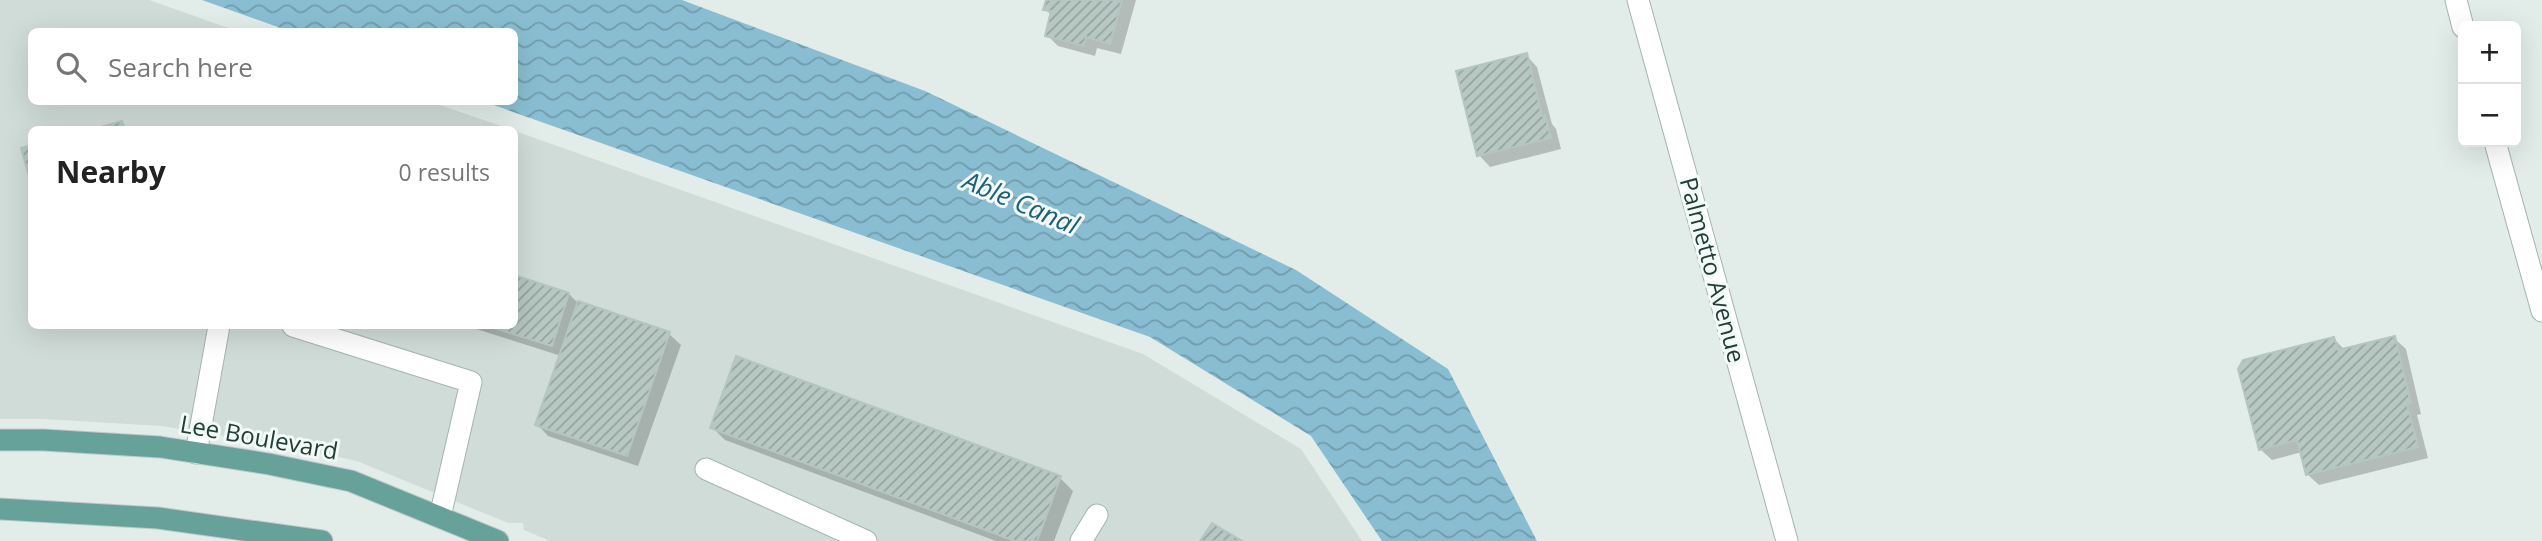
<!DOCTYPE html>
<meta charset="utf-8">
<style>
:root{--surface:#fff;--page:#f2f2f2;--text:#222;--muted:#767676;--line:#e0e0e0}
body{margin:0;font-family:"Open Sans",sans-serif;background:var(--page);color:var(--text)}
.controls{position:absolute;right:21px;top:21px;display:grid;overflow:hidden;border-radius:10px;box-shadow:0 7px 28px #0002}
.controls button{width:63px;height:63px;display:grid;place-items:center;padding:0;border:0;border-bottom:2px solid var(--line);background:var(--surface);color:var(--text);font:35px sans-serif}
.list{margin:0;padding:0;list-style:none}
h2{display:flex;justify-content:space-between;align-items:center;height:91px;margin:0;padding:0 28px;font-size:30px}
h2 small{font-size:23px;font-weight:400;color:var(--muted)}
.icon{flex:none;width:38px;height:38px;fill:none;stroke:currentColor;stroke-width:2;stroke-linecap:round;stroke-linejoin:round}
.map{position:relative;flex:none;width:2542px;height:541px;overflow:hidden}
.search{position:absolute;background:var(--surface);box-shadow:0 7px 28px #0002;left:28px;top:28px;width:490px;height:77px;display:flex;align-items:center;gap:18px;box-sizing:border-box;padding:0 24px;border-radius:10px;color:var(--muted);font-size:26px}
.panel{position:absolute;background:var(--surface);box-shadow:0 7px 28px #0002;left:28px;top:126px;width:490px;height:203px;border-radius:10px}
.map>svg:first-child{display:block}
</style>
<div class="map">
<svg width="2542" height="541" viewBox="0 0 2542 541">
<defs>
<pattern id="water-waves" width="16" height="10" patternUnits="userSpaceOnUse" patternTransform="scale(1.75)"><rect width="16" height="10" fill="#89bed2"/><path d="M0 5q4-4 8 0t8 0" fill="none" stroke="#709cab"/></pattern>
<pattern id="building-hatch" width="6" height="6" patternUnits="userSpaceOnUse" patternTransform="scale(1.75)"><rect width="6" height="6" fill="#b7c7c2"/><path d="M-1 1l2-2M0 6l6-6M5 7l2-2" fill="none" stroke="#94a39f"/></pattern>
</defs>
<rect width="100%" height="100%" fill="#e2ece9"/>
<path fill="#d0dcd8" d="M0,0H149L237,31L32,32V102H431L510,129L32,130V326H514L515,131L1143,354L1301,449L1362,541H550L524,530L523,523H508L357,461L271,443L162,426L44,419H0Z"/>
<path fill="url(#water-waves)" d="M202,0H682L925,91L1296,270L1448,369L1537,541H1382L1311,436L1150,337L485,102H514V32L289,31Z"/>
<path fill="#0003" d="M1048,0H1136L1121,54L1097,48L1095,56L1058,46L1047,35L1052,16L1045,9Z
M1526,55L1537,67L1552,124L1556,129L1561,149L1490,167L1479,155Z
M569,294L579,304L669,334L681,345L638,466L548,436L537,424L561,356L467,326H514Z
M2394,338L2406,349L2421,414L2417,415L2428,458L2319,485L2307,474L2302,452L2272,460L2260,449L2334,339L2345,350Z
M712,427L1060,478L1073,491L1054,541H996L725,440Z"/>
<path fill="url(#building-hatch)" stroke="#b4c6c1" stroke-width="2" d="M1046,0H1122L1110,44L1086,37L1084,46L1045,36L1051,11L1043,10Z
M1527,53L1542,116L1545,115L1551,138L1477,156L1456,71Z
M122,121L125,130H90Z
M32,145V187L21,148Z
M514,275L569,293L552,346L487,326H514Z
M578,301L670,332L627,456L535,425Z
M2395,336L2411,403L2407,404L2418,447L2306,475L2297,440L2259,450L2238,369L2243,360L2334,337L2338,350Z
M736,356L1061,476L1037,541H1015L710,428Z
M1212,523L1242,541H1200Z"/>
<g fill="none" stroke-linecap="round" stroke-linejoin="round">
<defs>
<path id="minor" d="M1638,0L1787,541
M2456,0L2463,27
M2495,142L2542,311
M293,326L471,382L440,517
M196,453L219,326
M706,469L866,541
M1081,541L1097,515"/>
<path id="major" d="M0,440H44L160,447L269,464L351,481L498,541
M0,509L158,518L322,541"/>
</defs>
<use href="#minor" stroke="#a5b4b1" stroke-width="23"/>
<use href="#major" stroke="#c1c9c8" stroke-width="23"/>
<use href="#minor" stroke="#fff" stroke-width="21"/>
<use href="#major" stroke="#66a29a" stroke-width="21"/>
</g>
<g text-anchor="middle" stroke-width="6" stroke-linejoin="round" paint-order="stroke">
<g font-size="24" fill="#223e39" stroke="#f3f9f6">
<text transform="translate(1712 270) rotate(75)" y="8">Palmetto Avenue</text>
<text transform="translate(259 438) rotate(10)" y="8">Lee Boulevard</text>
</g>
<g font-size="26" font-style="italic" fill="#1b5f7a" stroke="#f3f9f6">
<text transform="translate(1021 203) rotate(23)" y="9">Able Canal</text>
</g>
</g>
</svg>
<div class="controls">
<button>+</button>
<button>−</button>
</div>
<div class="search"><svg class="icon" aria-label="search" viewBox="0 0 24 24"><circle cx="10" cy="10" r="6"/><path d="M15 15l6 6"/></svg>Search here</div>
<section class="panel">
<h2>Nearby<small>0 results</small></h2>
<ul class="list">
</ul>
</section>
</div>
